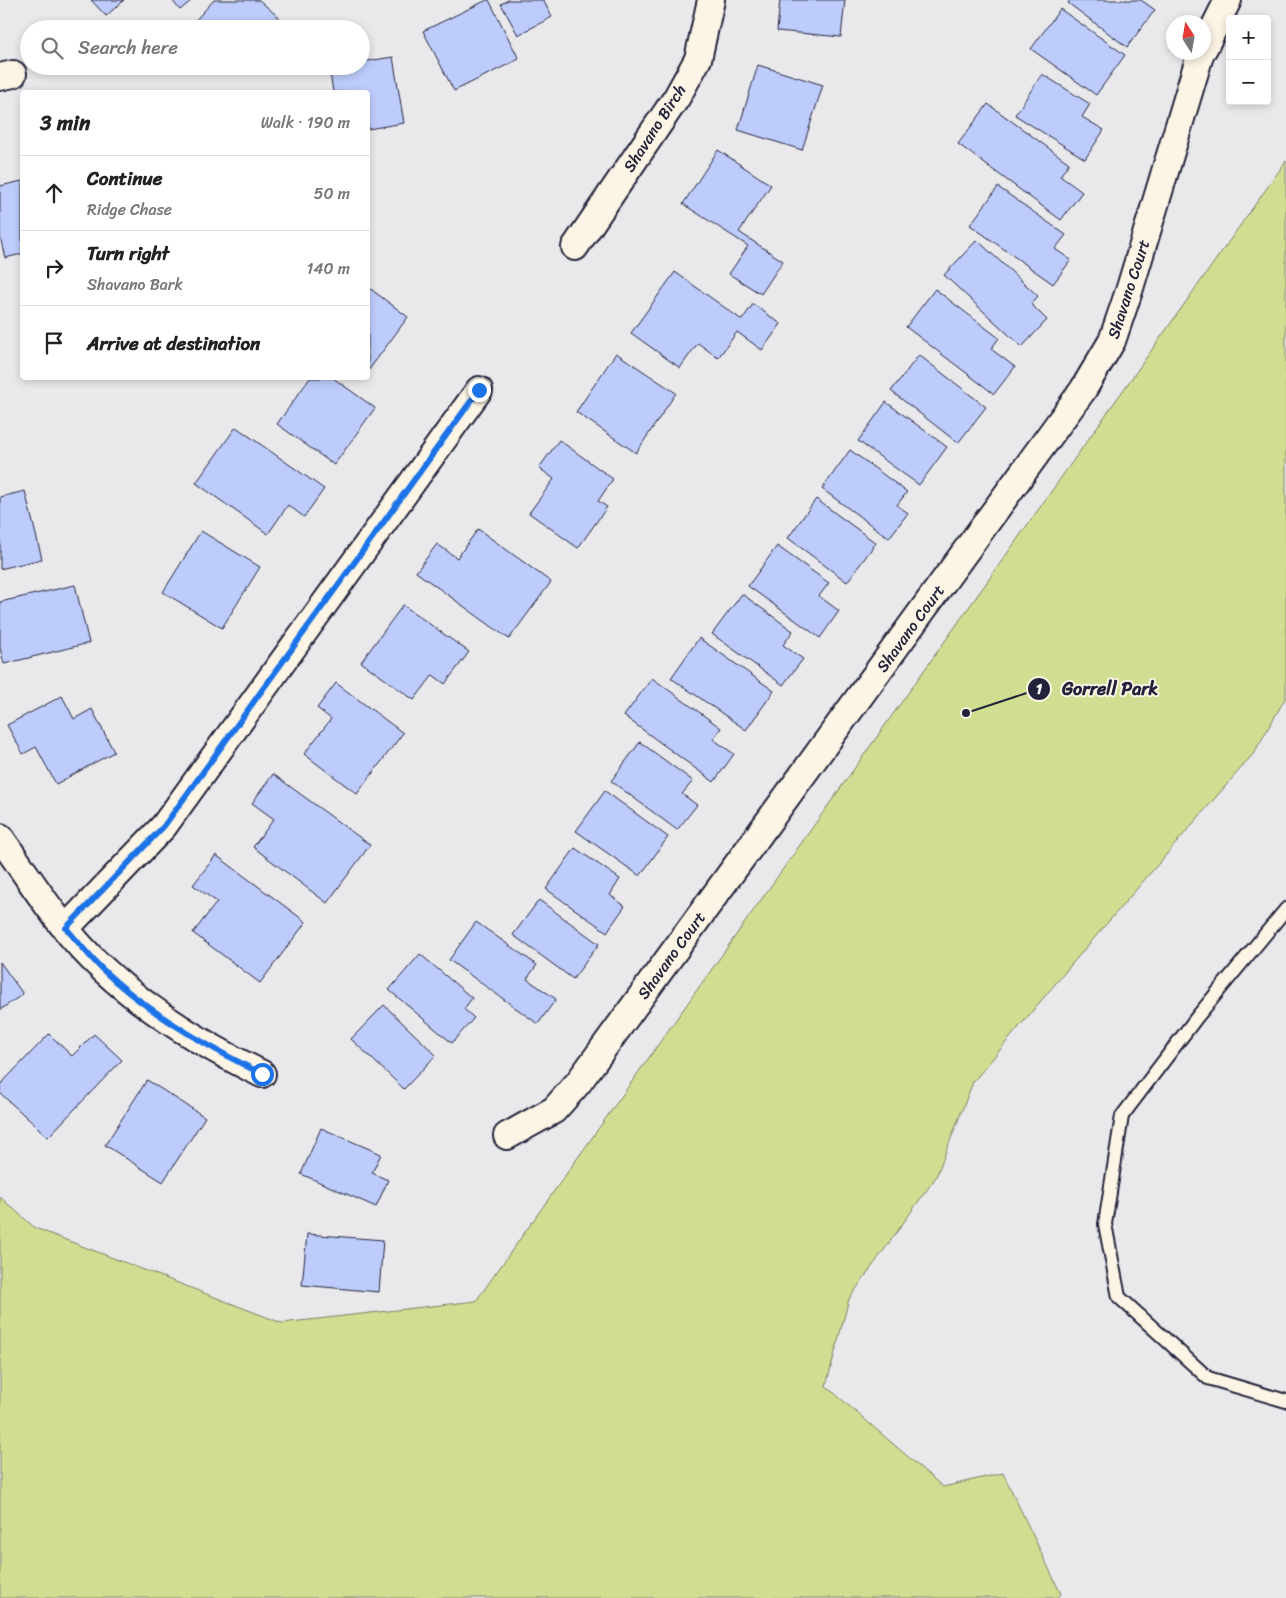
<!DOCTYPE html>
<meta charset="utf-8">
<style>
body{margin:0;font-family:Sriracha,sans-serif;background:#f2f2f2;color:#222}
.controls{position:absolute;right:15px;top:15px;display:grid;overflow:hidden;border-radius:5px;box-shadow:0 2px 8px #0003}
.controls button{width:45px;height:45px;display:grid;place-items:center;padding:0;border:0;border-bottom:1px solid #e0e0e0;background:#fff;color:#222;font:25px sans-serif}
.compass{position:absolute;left:1166px;top:15px;width:45px;height:45px;border-radius:50%;background:#fff;box-shadow:0 2px 8px #0003;rotate:349deg}
.stop{position:absolute;width:15px;height:15px;margin:-11px;border:4px solid #1a73e8;border-radius:50%;background:#fff}
.stop.end{background:#1a73e8;border-color:#fff;box-shadow:0 1px 5px #0008}
.list{margin:0;padding:0;list-style:none}
h2{display:flex;justify-content:space-between;align-items:center;height:65px;margin:0;padding:0 20px;font-size:21px}
h2 small{font-size:16px;font-weight:400;color:#767676}
.list li{display:grid;grid-template-columns:32px 1fr auto;gap:15px;align-items:center;box-sizing:border-box;height:75px;padding:0 20px;border-top:1px solid #e0e0e0}
.list b{display:block;font-size:19px;white-space:nowrap}
.list p{margin:0;font-size:16px;white-space:nowrap;color:#767676}
.list em{font-size:16px;font-style:normal;color:#767676}
.icon{flex:none;width:28px;height:28px;fill:none;stroke:currentColor;stroke-width:2;stroke-linecap:round;stroke-linejoin:round}
.map{position:relative;flex:none;width:1286px;height:1598px;overflow:hidden}
.search{position:absolute;background:#fff;box-shadow:0 2px 8px #0003;left:20px;top:20px;width:350px;height:55px;display:flex;align-items:center;gap:12px;box-sizing:border-box;padding:0 18px;border-radius:28px;color:#767676;font-size:19px}
.panel{position:absolute;background:#fff;box-shadow:0 2px 8px #0003;left:20px;top:90px;width:350px;height:290px;border-radius:5px}
.map>svg:first-child{display:block}
</style>
<div class="map">
<svg width="1286" height="1598" viewBox="0 0 1286 1598">
<rect width="100%" height="100%" fill="#e9e9ec"/>
<filter id="ink" filterUnits="userSpaceOnUse"><feTurbulence type="fractalNoise" baseFrequency=".02" numOctaves="2"/><feDisplacementMap in="SourceGraphic" scale="10" xChannelSelector="R" yChannelSelector="G"/><feConvolveMatrix kernelMatrix="1 2 1 2 8 2 1 2 1" color-interpolation-filters="sRGB"/></filter>
<g filter="url(#ink)">
<!-- green -->
<path fill="#d0de91" stroke="#798066" d="M1286 161V697L1254 753 1071 965 973 1082 936 1177 849 1299 826 1386 943 1487 1003 1473 1061 1594 1057 1598H0V1197L35 1228 282 1323 476 1301Z"/>
<!-- building -->
<path fill="#bdccfc" stroke="#22223b" d="M91 0H124L106 16Z
M172 0H192L180 10Z
M214 0H259L290 27 289 29H199L193 23Z
M487 0H489L519 59 454 91 423 31Z
M508 0H543L552 17 518 35 501 4Z
M780 0H845L841 37 777 31Z
M1070 0H1141L1155 10 1127 47 1068 3Z
M1060 9 1125 55 1096 95 1031 49Z
M393 57 404 123 368 129V92H333L329 66H361V62Z
M758 65 823 85 802 150 738 130Z
M241 66H256L249 74Z
M1042 74 1090 104 1082 117 1104 130 1085 159 1015 115Z
M988 104 1069 163 1060 176 1082 192 1061 220 958 144Z
M718 150 771 185 739 232 783 261 761 294 729 274 748 246 683 204Z
M22 181V254L5 258 0 236V186Z
M998 187 1066 235 1055 249 1071 260 1053 284 970 225Z
M977 240 1038 296 1031 304 1047 320 1022 347 944 275Z
M675 272 742 320 753 304 781 324 762 350 737 332 718 358 698 343 680 368 631 333Z
M368 287 408 317 368 371Z
M935 289 999 338 991 349 1015 367 994 394 906 327Z
M616 353 676 393 636 453 576 412Z
M919 355 986 407 958 443 891 391Z
M310 378H333L375 408 334 465 277 424Z
M886 402 947 447 919 485 858 441Z
M236 427 324 489 304 517 288 505 268 534 196 483Z
M559 440 613 479 598 501 607 507 578 548 529 513 554 479 539 468Z
M850 450 907 492 897 505 908 513 889 538 822 489Z
M25 491 42 559 0 569V497Z
M816 499 876 543 847 582 788 538Z
M478 529 551 582 509 639 416 572 437 544 457 558Z
M201 531 260 567 222 628 163 592Z
M777 546 829 583 819 596 839 611 820 638 748 586Z
M75 585 89 643 4 664 0 648V602Z
M742 594 793 631 783 645 803 659 783 685 712 634Z
M403 605 469 652 445 684 433 675 414 700 361 662Z
M699 638 774 691 746 730 671 678Z
M652 678 721 728 713 739 734 754 714 782 624 716Z
M336 683 403 733 357 794 304 754 331 719 317 708Z
M62 696 74 719 92 709 114 752 56 784 36 747 23 754 7 725Z
M640 742 693 781 682 794 697 805 677 830 611 781Z
M273 774 370 845 327 903 253 847 274 819 252 803Z
M605 791 668 837 640 876 576 831Z
M575 848 620 879 610 895 625 906 607 932 546 889Z
M216 855 306 922 260 983 193 933 217 902 193 885Z
M539 900 599 944 573 979 513 935Z
M476 922 537 965 527 979 556 999 538 1024 449 960Z
M420 954 472 998 464 1009 474 1018 452 1043 389 990Z
M0 962 23 994 0 1010Z
M384 1005 436 1055 404 1089 351 1039Z
M49 1034 72 1056 94 1034 122 1060 48 1137 0 1093V1085Z
M147 1080 205 1117 163 1182 105 1145Z
M321 1128 381 1154 372 1173 388 1180 376 1207 301 1174Z
M307 1234 383 1240 379 1292 302 1285Z"/>
<g fill="none" stroke-linecap="round" stroke-linejoin="round">
<defs>
<path id="lane" d="M1286 909 1197 1017 1122 1116 1105 1224 1119 1297 1208 1378 1286 1401"/>
<path id="street" d="M1204 48 1228 0
M0 77 13 74
M575 247 677 97 698 59 711 0
M0 837C32 882 62 932 103 969 149 1012 205 1046 262 1074
M66 928 164 826 479 390
M507 1136 554 1110 578 1083 1083 390 1112 341 1130 288 1201 52"/>
</defs>
<!-- lane casing -->
<use href="#lane" stroke="#22223b" stroke-width="16"/>
<!-- street casing -->
<use href="#street" stroke="#22223b" stroke-width="30"/>
<!-- lane -->
<use href="#lane" stroke="#fcf5e5" stroke-width="12"/>
<!-- street -->
<use href="#street" stroke="#fcf5e5" stroke-width="26"/>
</g>
</g>
<g fill="none" stroke-linecap="round" stroke-linejoin="round" filter="url(#ink)">
<!-- route -->
<path stroke="#1a73e8" stroke-width="6" d="M262 1074C208 1047 144 1010 101 968 89 956 78 942 66 928L164 826 479 390"/>
</g>
<g text-anchor="middle" stroke-width="4" stroke-linejoin="round" paint-order="stroke">
<!-- street labels -->
<g font-size="16" fill="#22223b" stroke="#fcf5e5">
<text transform="translate(654 128) rotate(-57)" y="6">Shavano Birch</text>
<text transform="translate(1128 289) rotate(-72)" y="6">Shavano Court</text>
<text transform="translate(910 628) rotate(-54)" y="6">Shavano Court</text>
<text transform="translate(671 955) rotate(-54)" y="6">Shavano Court</text>
</g>
</g>
<!-- callouts -->
<path fill="none" stroke="#22223b" stroke-width="2" d="M966 713L1039 689"/>
<g fill="#22223b" stroke="#fcf5e5" stroke-width="2">
<circle cx="966" cy="713" r="5"/>
<circle cx="1039" cy="689" r="12"/>
</g>
<g font-size="15" text-anchor="middle" font-weight="bold" fill="#fff">
<text x="1039" y="694">1</text>
</g>
<g font-size="18" text-anchor="middle" font-weight="bold" fill="#22223b" stroke="#fcf5e5" stroke-width="4" stroke-linejoin="round" paint-order="stroke">
<text x="1110" y="695">Gorrell Park</text>
</g>
</svg>
<div class="controls">
<button>+</button>
<button>−</button>
</div>
<svg class="compass" viewBox="-18 -18 36 36"><path d="M0-13l5 13h-10z" fill="#e53935"/><path d="M0 13l5-13h-10z" fill="#767676"/></svg>
<div class="stop" style="left:262px;top:1074px"></div>
<div class="stop end" style="left:479px;top:390px"></div>
<div class="search"><svg class="icon" aria-label="search" viewBox="0 0 24 24"><circle cx="10" cy="10" r="6"/><path d="M15 15l6 6"/></svg>Search here</div>
<section class="panel">
<h2>3 min<small>Walk · 190 m</small></h2>
<ul class="list">
<li><svg class="icon" aria-label="ahead" viewBox="0 0 24 24"><path d="M12 20V5M6 11l6-6 6 6"/></svg><div><b>Continue</b><p>Ridge Chase</p></div><em>50 m</em></li>
<li><svg class="icon" aria-label="right" viewBox="0 0 24 24"><path d="M7 20v-9h11M14 6l5 5-5 5"/></svg><div><b>Turn right</b><p>Shavano Bark</p></div><em>140 m</em></li>
<li><svg class="icon" aria-label="arrive" viewBox="0 0 24 24"><path d="M6 21V4h12l-3 4 3 4H6"/></svg><div><b>Arrive at destination</b></div></li>
</ul>
</section>
</div>
